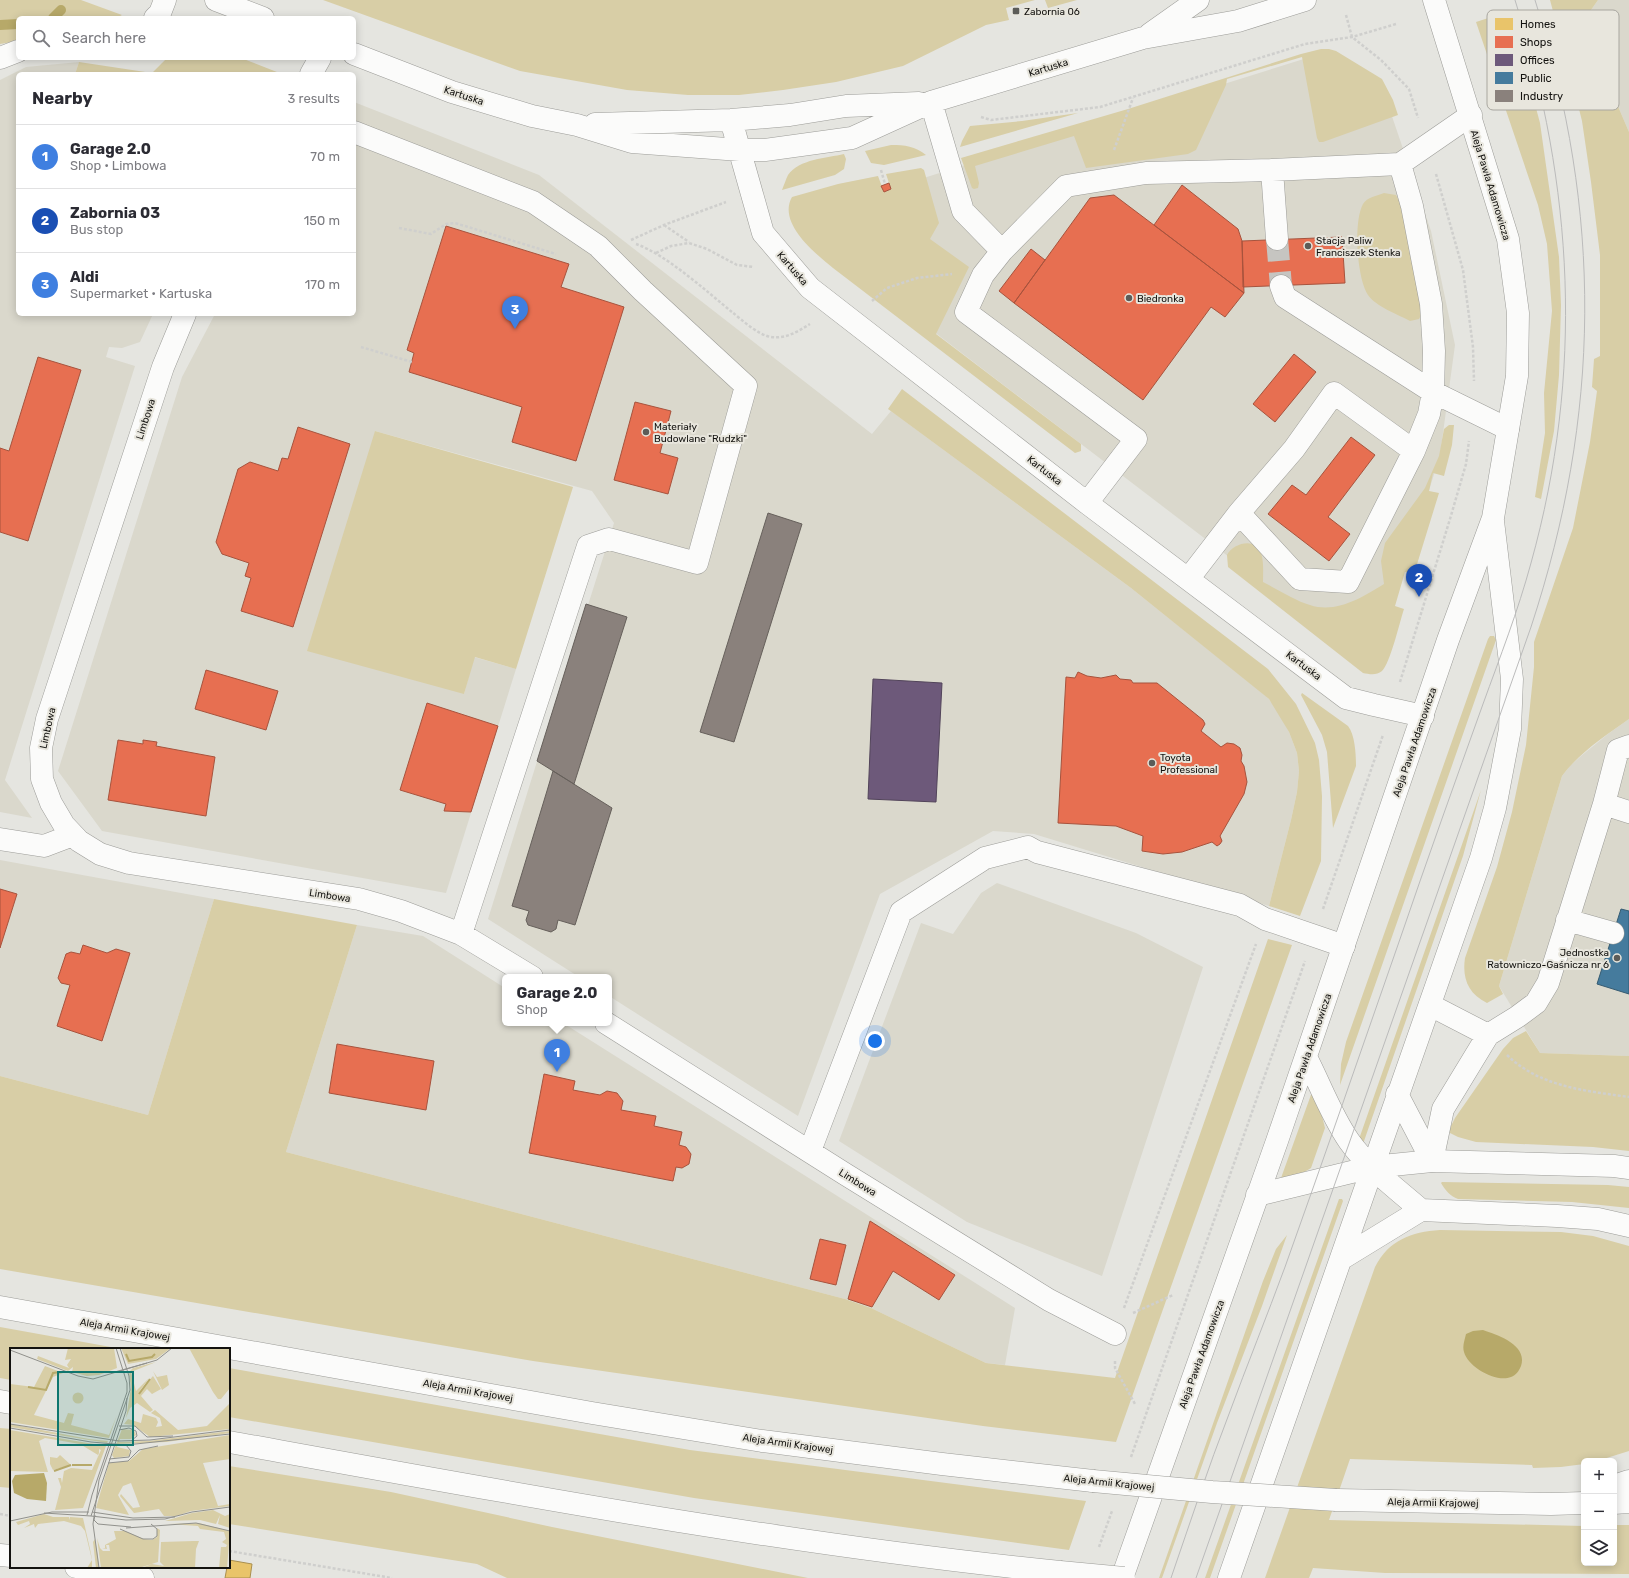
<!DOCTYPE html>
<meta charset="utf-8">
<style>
body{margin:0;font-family:Rubik,sans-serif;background:#f7f7f7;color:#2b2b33}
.controls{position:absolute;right:12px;bottom:12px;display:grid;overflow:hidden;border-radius:6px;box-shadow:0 2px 10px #0003}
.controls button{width:36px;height:36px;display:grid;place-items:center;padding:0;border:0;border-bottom:1px solid #e1e1e2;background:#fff;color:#2b2b33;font:20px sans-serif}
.you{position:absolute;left:875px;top:1041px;width:14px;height:14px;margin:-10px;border:3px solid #fff;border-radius:50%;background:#1a73e8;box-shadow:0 0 0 6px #1a73e833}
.badge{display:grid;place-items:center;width:26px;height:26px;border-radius:50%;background:#111827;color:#fff;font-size:13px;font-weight:700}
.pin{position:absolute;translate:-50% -33px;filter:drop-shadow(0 1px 2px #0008)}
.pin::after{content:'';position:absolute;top:21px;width:14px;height:12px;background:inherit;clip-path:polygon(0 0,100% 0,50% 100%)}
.popup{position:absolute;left:502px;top:974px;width:110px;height:52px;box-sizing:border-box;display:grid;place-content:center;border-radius:6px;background:#fff;filter:drop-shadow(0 1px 3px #0005);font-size:13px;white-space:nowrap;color:#7c7c81}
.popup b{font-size:15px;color:#2b2b33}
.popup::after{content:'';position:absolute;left:50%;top:100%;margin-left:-8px;border:8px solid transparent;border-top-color:#fff}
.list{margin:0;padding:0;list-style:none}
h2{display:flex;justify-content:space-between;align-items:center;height:52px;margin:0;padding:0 16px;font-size:17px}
h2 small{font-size:13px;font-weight:400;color:#7c7c81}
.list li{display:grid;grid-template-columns:26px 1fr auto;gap:12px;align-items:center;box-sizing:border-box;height:64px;padding:0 16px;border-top:1px solid #e1e1e2}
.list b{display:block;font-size:15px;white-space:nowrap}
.list p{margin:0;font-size:13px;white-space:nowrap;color:#7c7c81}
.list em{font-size:13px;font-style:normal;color:#7c7c81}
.icon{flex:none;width:22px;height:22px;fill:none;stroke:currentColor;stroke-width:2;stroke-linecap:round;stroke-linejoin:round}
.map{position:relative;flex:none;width:1629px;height:1578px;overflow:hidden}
.search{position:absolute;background:#fff;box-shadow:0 2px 10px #0003;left:16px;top:16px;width:340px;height:44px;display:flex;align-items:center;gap:10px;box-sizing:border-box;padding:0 14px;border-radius:6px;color:#7c7c81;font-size:15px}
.panel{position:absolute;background:#fff;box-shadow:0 2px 10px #0003;left:16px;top:72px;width:340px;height:244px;border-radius:6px}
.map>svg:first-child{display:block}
</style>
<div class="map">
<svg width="1629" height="1578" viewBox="0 0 1629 1578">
<rect width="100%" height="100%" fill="#e5e5e0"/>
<!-- built -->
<path fill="#dad8cc" d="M1598 0H1629V132L1614 97 1591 10Z
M1323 53 1381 84 1431 231 1455 345 1440 455 1422 513 1385 585 1343 613 1288 602 878 289 884 192 914 181Z
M79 62 75 74H18V314H153L140 342 122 348 109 347 106 357 135 366 5 780 32 818 0 812V80L26 67Z
M354 102 539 175 872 434 891 411 1131 588 1261 692 1269 699 1279 713 1289 732 1297 753 1299 771 1297 792 1291 820 1269 906 1034 834 993 831 880 894 798 1116 609 996V977H579L488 919 586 604 588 605 614 523 592 491 375 431 464 694 474 657 516 669 446 893 102 831 58 771 182 377 215 314H354Z
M1629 719V1056L1540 1053 1499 986 1562 776 1570 766 1581 756 1608 734Z
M0 860 214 899 148 1115 0 1076Z
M997 883 1136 933 1203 967 1102 1276 967 1222 839 1141 921 923 953 934 981 893Z
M357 925 423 936 505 988V1023H563L1015 1308 1005 1365 986 1363 871 1308 845 1299 286 1152Z"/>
<!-- green -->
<path fill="#d8cea6" d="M0 0H81L122 15 116 18H18V41L0 44Z
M323 0H1035L1006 8 1009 20 986 25 903 66 836 82 783 90 739 95H688L627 90 520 71Z
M1045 0H1077L1048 8Z
M1550 0H1598L1591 10 1614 97 1629 132V719C1605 736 1579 753 1562 776L1499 986 1503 994 1487 1003C1468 994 1462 978 1465 958L1497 867 1512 812 1526 745 1534 667V642L1573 528 1590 442 1597 391 1592 387 1594 359 1600 356V255L1591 182 1582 121 1576 97H1572L1567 70 1554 29 1557 26Z
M1510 11 1540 123 1559 257 1561 305 1559 375 1554 431 1541 499 1535 497 1545 433 1544 393 1552 311 1547 244 1538 205 1476 22Z
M1321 49H1329L1336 51 1382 79 1393 100 1398 115 1323 142H1319L1317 138 1302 57 1227 79 1226 85 1196 150 1188 154 1086 168 1074 136 975 166 979 183 978 188 974 189 972 188 961 158 1128 109 1301 54Z
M167 58H241L282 74H75L79 62 152 73Z
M1078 113 960 147 962 141 970 126 1022 121Z
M891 145C905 145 915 146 926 155L884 165 871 163 865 151Z
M844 154 846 159 844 169 835 175 782 190C784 185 786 179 788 175 799 159 827 158 844 154Z
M921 168 924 170 939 223 930 239 969 267 936 334 1081 444V451L1075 453 833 268C816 254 777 223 792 197L838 184 878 176 884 192 891 189 886 174Z
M1384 193 1396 195 1401 205 1424 310 1419 319 1410 321C1399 315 1375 306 1368 295 1357 279 1353 222 1363 204 1367 197 1377 196 1384 193Z
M902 389 1268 669 1296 704 1315 743 1319 760 1322 796 1321 861 1300 916 1269 906 1291 820 1297 792 1299 771 1297 753 1289 732 1269 699 1131 588 888 409Z
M1449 425H1454L1452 445 1444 476 1433 473 1429 491 1439 493 1414 574 1405 572 1395 606 1404 609C1400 621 1390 664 1382 671 1376 676 1369 674 1363 673L1228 567 1227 555C1233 543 1256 537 1261 553 1264 562 1263 573 1263 582 1277 589 1296 601 1310 605 1336 614 1363 597 1384 584L1381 561 1385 543 1425 488 1439 456 1444 429Z
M375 431 573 487 516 669 475 657 464 694 307 651Z
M1490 636H1494L1496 640 1340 1085 1341 1064 1346 1042 1488 639Z
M1302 693 1348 726C1355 735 1356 754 1356 766L1333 828 1327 752 1322 735 1301 695Z
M1481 790 1463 856 1363 1144 1358 1142Z
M214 899 357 925 286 1152 845 1299 871 1308 986 1363 1115 1378 1268 939 1292 945 1116 1442 983 1426 533 1361 0 1269V1076L148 1115Z
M1526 1031 1540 1053 1629 1056V1151L1593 1147 1476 1142 1458 1137 1448 1132 1455 1118 1503 1049 1513 1038Z
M1312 1092 1321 1112 1325 1128 1311 1168 1293 1179 1281 1178Z
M1442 1182 1608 1185 1629 1187V1208L1572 1202 1458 1199C1450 1196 1445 1190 1441 1183Z
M1339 1199H1342L1343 1201 1210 1578H1205Z
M1440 1230 1561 1232 1593 1236 1629 1246V1451L1597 1461H1584V1464L1561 1467 1533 1468 1532 1465 1350 1459 1329 1520 1584 1526V1563H1614V1525H1629V1574L1385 1573 1313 1568 1309 1578H1265L1375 1267C1389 1240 1411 1232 1440 1230Z
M1287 1235 1262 1306 1217 1423 1162 1578H1159L1263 1281 1276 1249Z
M0 1327 122 1349H11V1380L0 1378Z
M229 1368 690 1450 1086 1501 1069 1550 694 1498 229 1417Z
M0 1428 11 1429V1488L0 1487Z
M229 1466 391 1492 552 1527 808 1578H507L477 1564 229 1524Z"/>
<!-- water -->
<path fill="#b7a969" d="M1483 1330C1498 1335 1528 1345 1521 1366 1519 1371 1516 1375 1511 1377 1496 1383 1468 1367 1464 1352 1462 1346 1465 1339 1466 1334L1473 1331Z"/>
<!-- homes -->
<path fill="#e9c46a" stroke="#a98f4f" d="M229 1560 252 1564 250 1578H225L227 1567H229Z"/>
<!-- shops -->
<path fill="#e76f51" stroke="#a7533d" d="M889 183 891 189 884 192 881 186Z
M1182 185 1238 229 1242 241 1244 293 1154 225Z
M1114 195 1244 293 1225 317 1211 307 1143 400 1014 303 1090 198Z
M446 226 569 264 561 287 624 307 576 461 512 442 522 407 409 372 414 353 407 350Z
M1342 237 1345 283 1243 287 1242 241Z
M1031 249 1045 260 1014 303 999 291Z
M1294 354 1316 372 1275 422 1253 404Z
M38 357 81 370 28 541 0 532V448L9 451Z
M635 402 671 411 660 453 678 458 668 494 614 480Z
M298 427 350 444 293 627 241 611 251 578 245 576 249 563 222 554 216 542 238 469 250 462 278 471 282 458 288 459Z
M1351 437 1375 455 1328 517 1350 534 1329 561 1268 514 1292 485 1306 495Z
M206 670 278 691 266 730 195 709Z
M1078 672 1087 676 1101 678 1116 675 1120 679 1131 680 1133 683H1157L1203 720 1205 724 1201 731 1221 747 1227 743 1234 744 1240 748 1242 755 1241 761 1244 766 1247 782 1244 794 1220 836 1222 841 1220 844 1217 846 1212 842 1182 852 1163 854 1142 851 1143 836 1116 826 1058 823 1066 677 1075 678Z
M427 703 498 726 471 812 444 811 446 804 400 790Z
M118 740 143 744V740L157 742 156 746 215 757 206 816 108 800Z
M0 889 17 894 0 948Z
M83 945 107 953 116 949 130 953 102 1041 57 1026 70 985 61 983 58 978 66 954 71 952 80 954Z
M337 1044 434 1061 426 1110 329 1093Z
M544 1074 575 1081 573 1090 600 1095 607 1091 617 1093 623 1101 621 1110 656 1116 654 1126 682 1132 679 1145 686 1147 691 1154 689 1164 682 1168 676 1167 673 1181 529 1153Z
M870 1221 955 1275 939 1300 893 1271 872 1307 848 1299Z
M820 1239 846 1245 836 1285 810 1279Z"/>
<!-- offices -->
<path fill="#6d597a" stroke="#52445a" d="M873 679 942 683 936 802 868 799Z"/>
<!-- public -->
<path fill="#457b9d" stroke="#365c72" d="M1621 909 1629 911V994L1597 984Z"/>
<!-- industry -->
<path fill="#8a817c" stroke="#66605b" d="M768 513 802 524 734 742 700 732Z
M586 604 627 617 574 784 537 761Z
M553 771 612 808 575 925 558 920 556 929 551 932 528 925 526 920 529 911 512 906Z"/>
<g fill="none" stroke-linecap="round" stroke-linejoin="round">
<!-- stream -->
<path stroke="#b7a969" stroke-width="10" d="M53 18 61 10
M0 25 18 24"/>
<!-- minor-tunnel -->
<path stroke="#c6c5c1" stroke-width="22" stroke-dasharray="22 11" stroke-linecap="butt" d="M1277 239 1281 286"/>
<defs>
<path id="minor" d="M216 0 263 18
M155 18 160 13 165 0
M1150 34 1198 0
M354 54 452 92 532 116 577 125 632 142 740 150H765L852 138 931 102 1143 38 1238 21 1305 0
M0 58 18 51
M311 74 320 58
M931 102 963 211 1002 251
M731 120 763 233 810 288 1087 503 1346 698 1374 705 1423 716
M595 124 731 120 790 115 846 106 919 103
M354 132 533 202 598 246 643 291 746 386 697 563 609 539 588 546 461 934
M1272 170 1277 239
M1281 286 1285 297 1433 392 1508 429
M185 314 163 367 47 719 41 748 42 779 51 803 64 825 79 841 100 854 129 863 359 899 401 911 461 934 532 977
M1087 503 1136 439 966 312 983 275 1002 251 1066 186 1146 173 1272 170 1400 164 1471 115
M1239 513 1300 579 1348 582 1414 451 1429 414 1433 392 1434 351 1431 304 1412 206 1400 164
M1189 578 1239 513 1294 449 1334 393 1414 451
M1604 804 1629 812
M0 839 44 846 73 835
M1567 920 1613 933
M1430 1005 1488 1035
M606 1023 845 1174 1049 1300 1115 1334
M810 1151 901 912 985 858 1028 847 1037 852 1240 905 1265 919 1344 946
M1432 1161 1443 1109 1488 1035 1517 1017 1536 1003 1548 983 1604 804 1618 750 1629 746
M0 1555 11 1556
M76 1567 143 1578"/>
<path id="major" d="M1306 1057C1320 1084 1331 1115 1349 1141 1368 1168 1397 1189 1421 1210
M1397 1094 1432 1161
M1257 1195 1372 1167 1432 1161 1614 1166 1629 1168
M1341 1259 1421 1210 1557 1216 1598 1219 1629 1226
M0 1307 592 1413 762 1441 942 1464 1093 1481
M0 1401 11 1403
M229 1442C505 1492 781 1544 1060 1572
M1614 1486 1629 1481
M1336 1500 1551 1504 1584 1503
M1614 1503 1629 1502
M1122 1578 1277 1141 1448 640 1493 518 1517 376 1518 313 1508 239 1434 0
M1229 1578 1481 858 1495 808 1510 729 1512 679 1493 521"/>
</defs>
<!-- minor casing -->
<use href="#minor" stroke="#9c9c98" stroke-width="23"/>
<!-- major casing -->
<use href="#major" stroke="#9c9c98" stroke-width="23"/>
<!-- path -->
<path stroke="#cfcfcd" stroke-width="2.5" stroke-dasharray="3 2" stroke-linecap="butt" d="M1346 15 1352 37 1381 60 1409 89 1418 118
M981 117 991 120 1100 107 1305 44 1352 37 1396 24
M1114 150 1133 98
M881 170 885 184
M1436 174 1463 270 1473 347 1474 381
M664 225 689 242
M399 228 431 234 446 224 455 223 556 254
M631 240 664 225 726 202
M636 244C667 255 706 291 732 312 742 320 758 335 771 337 786 339 797 332 810 324
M656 253 671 246 689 243 707 249 737 265 754 267
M872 301 887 288 917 278 952 274
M361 347 412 362
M1400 682 1450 519 1466 464 1469 441
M1323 909 1383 735
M1507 1055C1540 1087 1586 1091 1629 1097
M1124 1308 1256 944
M1133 1313 1173 1295
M1115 1361V1368L1135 1404
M1131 1457 1305 961
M0 1514 11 1516
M1099 1547 1112 1511
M229 1551 392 1578"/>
<!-- minor -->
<use href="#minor" stroke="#fbfbfa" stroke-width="22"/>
<!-- major -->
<use href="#major" stroke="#fbfbfa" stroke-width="22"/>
<!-- tram -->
<path stroke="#bbb" stroke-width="1" d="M1171 1578C1190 1523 1208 1468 1229 1414 1247 1365 1267 1316 1285 1267 1324 1158 1362 1048 1400 939 1427 860 1455 782 1483 704 1500 657 1518 611 1531 563 1584 373 1574 187 1515 0
M1196 1578 1531 627C1601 414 1603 214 1535 0"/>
<defs>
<path id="major-bridge" d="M1093 1481 1212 1492 1336 1500
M1060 1572 1124 1578"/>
</defs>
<!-- major-bridge casing -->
<use href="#major-bridge" stroke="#9c9c98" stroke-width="23" stroke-linecap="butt"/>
<!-- major-bridge -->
<use href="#major-bridge" stroke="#fbfbfa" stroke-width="22"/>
</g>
<!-- markers -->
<g fill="#5c5c58" stroke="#e8e6dd" stroke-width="1.5">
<rect x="1012" y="7" width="8" height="8" rx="2"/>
<circle cx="1308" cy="246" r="4"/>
<circle cx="1129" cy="298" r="4"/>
<circle cx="646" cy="432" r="4"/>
<circle cx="1152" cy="763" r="4"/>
<circle cx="1617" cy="958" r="4"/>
</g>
<g text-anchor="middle" stroke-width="4" stroke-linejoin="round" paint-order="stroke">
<!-- poi labels -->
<g font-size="10" fill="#13120f" stroke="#e8e6dd" text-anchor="start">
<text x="1024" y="15">Zabornia 06</text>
<text x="1316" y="244">Stacja Paliw<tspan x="1316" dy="12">Franciszek Stenka</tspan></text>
<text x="1137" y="302">Biedronka</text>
<text x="654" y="430">Materiały<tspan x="654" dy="12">Budowlane "Rudzki"</tspan></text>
<text x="1160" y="761">Toyota<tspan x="1160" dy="12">Professional</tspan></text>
<text x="1609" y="956" text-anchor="end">Jednostka<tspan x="1609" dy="12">Ratowniczo-Gaśnicza nr 6</tspan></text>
</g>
<!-- street labels -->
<g font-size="10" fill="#13120f" stroke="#e8e6dd">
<text transform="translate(1048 67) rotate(-17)" y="4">Kartuska</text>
<text transform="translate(464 95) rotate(18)" y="4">Kartuska</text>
<text transform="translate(1491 185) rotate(73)" y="4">Aleja Pawła Adamowicza</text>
<text transform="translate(793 268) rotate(49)" y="4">Kartuska</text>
<text transform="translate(145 419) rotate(-72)" y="4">Limbowa</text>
<text transform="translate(1045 470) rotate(38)" y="4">Kartuska</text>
<text transform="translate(1304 665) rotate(37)" y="4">Kartuska</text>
<text transform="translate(47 728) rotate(-77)" y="4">Limbowa</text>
<text transform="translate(1414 742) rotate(-71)" y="4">Aleja Pawła Adamowicza</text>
<text transform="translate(330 895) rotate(9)" y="4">Limbowa</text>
<text transform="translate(1309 1048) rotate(-71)" y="4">Aleja Pawła Adamowicza</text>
<text transform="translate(858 1182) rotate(32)" y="4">Limbowa</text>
<text transform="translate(125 1329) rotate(10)" y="4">Aleja Armii Krajowej</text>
<text transform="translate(1201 1354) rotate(-70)" y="4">Aleja Pawła Adamowicza</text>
<text transform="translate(468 1390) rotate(10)" y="4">Aleja Armii Krajowej</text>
<text transform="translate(788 1443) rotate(8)" y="4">Aleja Armii Krajowej</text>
<text transform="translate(1109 1482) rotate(6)" y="4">Aleja Armii Krajowej</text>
<text transform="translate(1433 1502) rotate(1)" y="4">Aleja Armii Krajowej</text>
</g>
</g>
<!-- overview -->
<g transform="translate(10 1348)">
<rect width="220" height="220" fill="#e5e5e0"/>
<path d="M58 0H104L107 20 89 27 77 28 62 24 63 19 58 23 27 11 28 8 59 20 57 17 61 11 55 12ZM111 0H161L146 11 118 16ZM179 0H220V40L211 51H208L203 44ZM146 14 121 24 126 43 139 30 129 44 143 28 151 41 142 46 137 41 131 48 143 62 140 64 127 55 120 60 116 70 121 40 119 24 123 20ZM35 18 53 25 43 29 24 67 54 75 58 65 64 66 61 77 99 87 107 67 99 90 0 74V36L24 39ZM143 23 147 29 157 27 159 37 152 42ZM62.5 50a5.5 5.5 0 1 1 11 0a5.5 5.5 0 1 1-11 0ZM220 55V81L140 89 123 77 114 76 118 71 131 75 133 66 146 70 148 74 146 79 152 78 150 70 141 65 145 62 168 82 197 78ZM0 76 79 91 98 93 97 95 0 79ZM112 81 124 82 126 87 121 91H110L109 94 138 93 220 83V85L156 94 108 96 107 99 120 102 119 108 104 110 102 107ZM0 82 96 98 73 160 45 162 51 139 48 130H51L52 135 54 123 61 120 82 122 91 102 89 101V105L86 112 88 107 70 96 35 90 29 93 38 124 0 123ZM220 87V111L193 115 208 158 220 156V158L181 163 166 168H154L149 161 124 165 110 148 111 146 123 160 130 159 121 135 113 138 108 147 119 167 86 160 99 115 119 113 133 101ZM50 107 61 117 43 122 40 116V109L47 110ZM203 162 215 168 220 166V180L208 176 210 167 206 176 190 172 155 173 182 165ZM34 166 43 169H59V172L60 169 73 170 80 201 82 211V220H77L82 212 75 183 71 178 54 173 28 176 25 180 24 176 14 180 20 176 19 173 8 177 6 174ZM189 175 220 183 217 220H209L211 199H216L217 197 212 194 216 191 214 184 190 181 188 178 158 176ZM147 180 150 182 148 214 129 220H91L87 190 90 200 93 203H100L99 197H96L97 201 92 200H95V197L106 191 104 183H115L134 191 142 192 147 189ZM85 191 88 209 89 220H86L83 194ZM184 193H189L186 201 185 220H131L142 216 154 218 150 214 151 194Z" fill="#d8cea6"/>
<path d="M34 125 37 135 36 153 17 151 4 145 2 133 5 127Z" fill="#b7a969"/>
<path fill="none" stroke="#b7a969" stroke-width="2" d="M116 6 119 13 142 9 145 6M18 39 36 42 43 25 50 24M129 46 140 31M62 117H82M44 123 61 117"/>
<path fill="none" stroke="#91918c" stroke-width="1" d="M0 2 68 28 83 31 147 12 162 0M101 25 137 15M0 76 109 93 140 92 220 82M109 78H125L137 89 163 88M0 80 81 94 116 97 220 86M109 82 119 80 126 83 127 88 121 93M99 111 119 109 121 103 116 97M98 115 118 113 129 102 148 98M82 164 123 170 165 169M34 165 81 168 116 63 117 50M77 167 82 147 117 44V35L106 0M85 167 84 172 88 176 121 179M81 168 116 172 155 171 182 164 220 159M0 173 42 164H79M116 180 186 175 220 183M110 181 133 191H143L147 188V181L141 176M89 220 83 176 89 132 120 42 119 28 110 0"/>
<path fill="#0f766e" fill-opacity="0.15" stroke="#0f766e" stroke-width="2" d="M48 24H123V97H48Z"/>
<rect width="220" height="220" fill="none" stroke="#13120f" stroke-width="2"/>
</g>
<!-- legend -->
<rect x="1487" y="10" width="132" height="100" rx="6" fill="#e8e6dd" stroke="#a8a69f" stroke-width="1"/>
<rect x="1495" y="18" width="18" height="12" fill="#e9c46a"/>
<rect x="1495" y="36" width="18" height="12" fill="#e76f51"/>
<rect x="1495" y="54" width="18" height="12" fill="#6d597a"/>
<rect x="1495" y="72" width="18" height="12" fill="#457b9d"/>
<rect x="1495" y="90" width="18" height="12" fill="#8a817c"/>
<g font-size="11" fill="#13120f">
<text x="1520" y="28">Homes</text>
<text x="1520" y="46">Shops</text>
<text x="1520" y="64">Offices</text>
<text x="1520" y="82">Public</text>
<text x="1520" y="100">Industry</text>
</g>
</svg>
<div class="controls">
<button>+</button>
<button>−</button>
<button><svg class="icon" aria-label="layers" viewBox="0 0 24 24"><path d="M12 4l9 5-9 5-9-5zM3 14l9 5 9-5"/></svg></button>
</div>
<div class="you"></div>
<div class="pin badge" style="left:557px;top:1072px;background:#3f7fe0">1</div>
<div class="popup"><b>Garage 2.0</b>Shop</div>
<div class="pin badge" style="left:1419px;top:597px;background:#1a4fb4">2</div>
<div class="pin badge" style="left:515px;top:329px;background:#3f7fe0">3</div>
<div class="search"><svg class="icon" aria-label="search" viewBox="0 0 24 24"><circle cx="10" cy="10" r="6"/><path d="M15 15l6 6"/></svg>Search here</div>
<section class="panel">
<h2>Nearby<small>3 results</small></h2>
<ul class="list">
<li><span class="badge" style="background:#3f7fe0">1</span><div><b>Garage 2.0</b><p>Shop · Limbowa</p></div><em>70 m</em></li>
<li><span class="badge" style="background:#1a4fb4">2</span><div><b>Zabornia 03</b><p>Bus stop</p></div><em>150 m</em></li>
<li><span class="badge" style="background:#3f7fe0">3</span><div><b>Aldi</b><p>Supermarket · Kartuska</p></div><em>170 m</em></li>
</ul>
</section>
</div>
